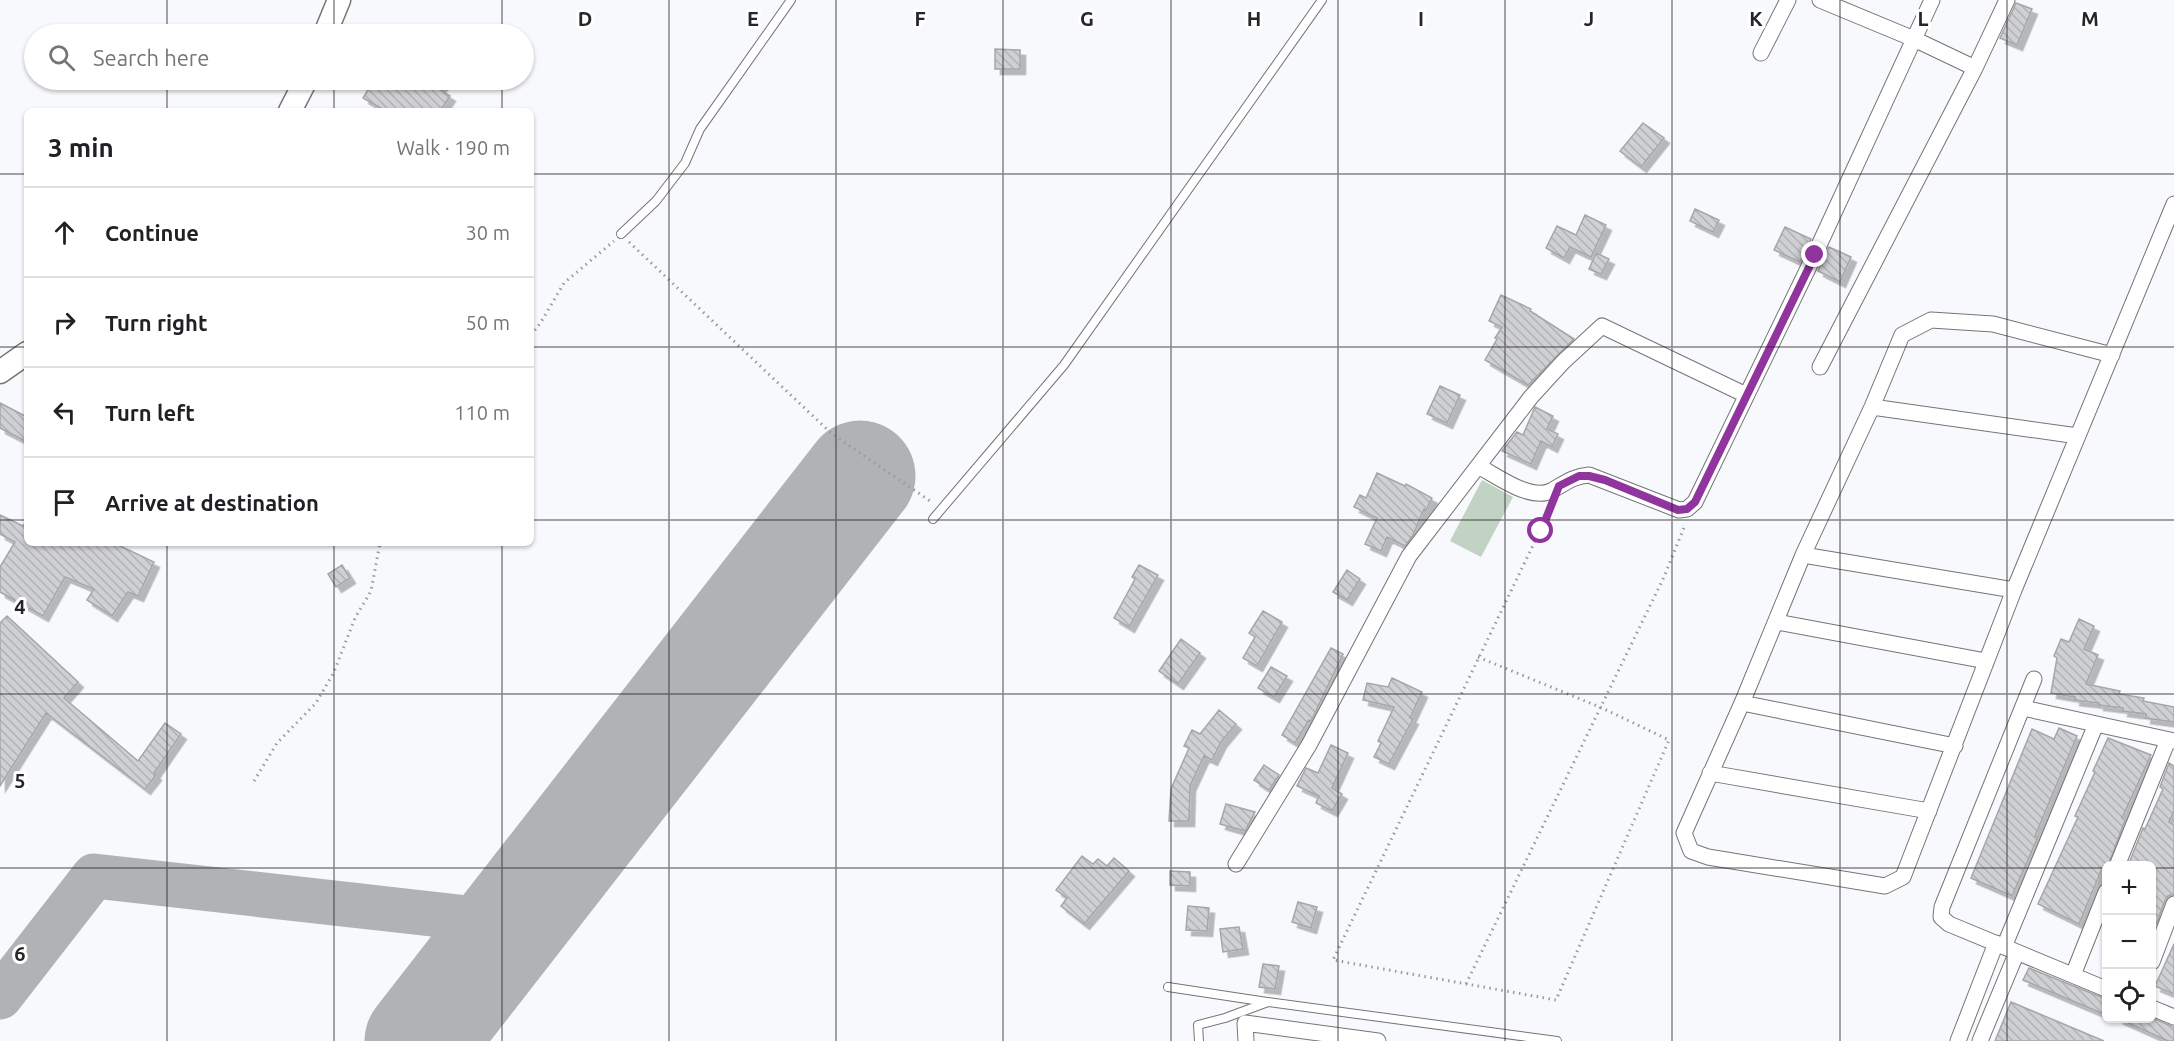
<!DOCTYPE html>
<meta charset="utf-8">
<style>
body{margin:0;font-family:Ubuntu,sans-serif;background:#f2f2f2;color:#202124}
.controls{position:absolute;right:18px;bottom:18px;display:grid;overflow:hidden;border-radius:9px;box-shadow:0 2px 4px #0004}
.controls button{width:54px;height:54px;display:grid;place-items:center;padding:0;border:0;border-bottom:2px solid #e0e0e0;background:#fff;color:#202124;font:30px sans-serif}
.stop{position:absolute;width:18px;height:18px;margin:-14px;border:4px solid #90349e;border-radius:50%;background:#fff}
.stop.end{background:#90349e;border-color:#fff;box-shadow:0 2px 6px #0008}
.list{margin:0;padding:0;list-style:none}
h2{display:flex;justify-content:space-between;align-items:center;height:78px;margin:0;padding:0 24px;font-size:26px}
h2 small{font-size:20px;font-weight:400;color:#757577}
.list li{display:grid;grid-template-columns:39px 1fr auto;gap:18px;align-items:center;box-sizing:border-box;height:90px;padding:0 24px;border-top:2px solid #e0e0e0}
.list b{display:block;font-size:22px;white-space:nowrap}
.list em{font-size:20px;font-style:normal;color:#757577}
.icon{flex:none;width:33px;height:33px;fill:none;stroke:currentColor;stroke-width:2;stroke-linecap:round;stroke-linejoin:round}
.map{position:relative;flex:none;width:2174px;height:1041px;overflow:hidden}
.search{position:absolute;background:#fff;box-shadow:0 2px 4px #0004;left:24px;top:24px;width:510px;height:66px;display:flex;align-items:center;gap:15px;box-sizing:border-box;padding:0 21px;border-radius:33px;color:#757577;font-size:22px}
.panel{position:absolute;background:#fff;box-shadow:0 2px 4px #0004;left:24px;top:108px;width:510px;height:438px;border-radius:9px}
.map>svg:first-child{display:block}
</style>
<div class="map">
<svg width="2174" height="1041" viewBox="0 0 2174 1041">
<defs>
<pattern id="building-back-hatch" width="6" height="6" patternUnits="userSpaceOnUse" patternTransform="scale(1.5)"><rect width="6" height="6" fill="#cfd0d3"/><path d="M-1 5l2 2M0 0l6 6M5-1l2 2" fill="none" stroke="#b2b2b5"/></pattern>
<filter id="shadow"><feDropShadow dx="5.5" dy="5.5" stdDeviation="0" flood-color="#0004"/></filter>
</defs>
<rect width="100%" height="100%" fill="#f8f9fc"/>
<!-- pitch -->
<path fill="#c1d3c3" d="M1482 480 1513 497 1481 557 1450 541Z"/>
<g fill="none" stroke-linecap="round" stroke-linejoin="round">
<!-- taxiway -->
<path stroke="#b1b2b4" stroke-width="45" d="M0 997 94 876 512 923"/>
<!-- runway -->
<path stroke="#b1b2b4" stroke-width="111" d="M420 1041 860 476"/>
</g>
<!-- building -->
<path fill="url(#building-back-hatch)" stroke="#a5a6a8" stroke-width="1.5" filter="url(#shadow)" d="M2016 3 2032 9 2017 45 2000 38Z
M995 49 1020 50V69H995Z
M374 80H445L439 89 450 96 440 111H386L363 98Z
M1643 123 1664 138 1641 167 1620 151Z
M1695 209 1719 220 1713 232 1690 221Z
M1585 215 1606 225 1591 257 1570 247 1564 258 1546 248 1557 226 1576 235Z
M1785 227 1811 239 1800 262 1774 250Z
M1829 247 1851 257 1840 282 1818 271Z
M1596 253 1609 259 1601 274 1589 269Z
M1501 295 1531 309 1530 311 1574 339 1528 385 1485 360 1497 339 1495 338 1502 327 1489 321Z
M1440 386 1460 395 1447 423 1427 414Z
M0 403 27 417V442L0 428Z
M1535 407 1553 416 1547 429 1558 434 1552 447 1541 441 1531 464 1502 451 1517 432 1523 435Z
M1377 473 1405 486 1406 484 1432 498 1426 510 1424 509 1413 535 1405 546 1387 537 1381 551 1365 544 1377 518 1354 507 1360 495 1366 498Z
M0 515 23 526 27 520V543H114L154 562 138 596 128 592 112 616 87 600 94 589 65 577 43 616 0 592V567L15 542 0 534Z
M342 565 350 578 336 587 328 574Z
M1139 565 1158 575 1129 627 1114 618 1135 579 1132 577Z
M1347 570 1360 579 1347 600 1333 592Z
M1263 611 1282 622 1257 666 1243 658 1255 637 1249 633Z
M7 616 78 682 64 698 138 761 165 723 181 734 154 773 156 775 145 789 46 713 0 786V623Z
M2079 619 2094 626 2084 649 2098 655 2086 684 2120 691 2119 694 2144 698 2143 701 2174 707V722L2145 718 2146 714 2122 711 2123 708 2098 705 2099 703 2074 700 2075 697 2051 693 2057 658 2054 656 2061 639 2069 642Z
M1181 639 1200 653 1178 684 1159 671Z
M1331 648 1343 654 1311 721 1309 720 1295 743 1282 735Z
M1271 667 1287 676 1274 697 1258 688Z
M1392 678 1422 692 1410 718 1413 719 1389 764 1374 757 1381 743 1378 741 1394 707 1363 700 1367 683 1388 687Z
M1219 710 1236 724 1221 742 1212 760 1204 756 1190 786 1189 821H1169L1171 789 1189 748 1184 746 1192 730 1200 734Z
M2059 728 2077 736 2035 836 2038 837 2012 896 1971 878 2032 729 2054 739Z
M2108 738 2151 755 2122 818 2125 820 2108 866H2103L2079 924 2038 904 2078 817 2075 816 2095 772 2093 771Z
M1331 745 1348 753 1332 788 1342 794 1332 811 1316 803 1319 796 1297 786 1306 768 1318 773Z
M2169 763 2174 766V811L2169 822 2174 825V894L2168 896 2165 900 2153 933 2151 866H2128L2143 828 2145 829 2163 789 2160 787Z
M1264 765 1279 775 1269 790 1254 780Z
M1226 804 1255 812 1245 831 1220 824Z
M1082 856 1093 864 1098 859 1107 866 1114 858 1129 871 1084 924 1061 906 1067 898 1056 890Z
M1170 871 1190 872V886L1170 885Z
M1298 902 1317 907 1311 928 1292 922Z
M1188 906 1209 908 1207 931 1186 930Z
M1239 927 1243 949 1223 952 1220 929Z
M2174 944V994L2155 986Z
M1263 964 1279 966 1275 989 1259 987Z
M2029 968 2106 999V1015L2023 980Z
M2011 1002 2104 1041H1995Z
M2117 1018H2152L2174 1027V1041H2168Z"/>
<g fill="none" stroke-linecap="round" stroke-linejoin="round">
<defs>
<path id="lane" d="M621 234 656 201 685 163 700 129 791 0
M933 519 1064 365 1322 0
M1168 987 1267 1002
M1199 1041 1198 1025 1225 1018 1268 1002 1557 1041"/>
<path id="street" d="M1820 0 1914 39 1975 68
M1761 53 1788 0
M2112 355 1993 324 1931 320 1902 335 1872 407 1803 555 1742 703 1684 833 1691 851 1708 857 1885 886 1903 877 2014 590 2174 204
M1820 367 1975 68 2007 0
M1872 407 2078 436
M1478 466C1497 476 1530 501 1551 491 1564 484 1573 476 1589 475L1679 510 1687 509 1695 502 1815 254 1932 0
M1803 555 2014 590
M1777 622 1986 661
M2034 679 1942 907 1941 917 1949 924 2106 989
M1742 703 1955 746
M2023 708 2174 741
M1710 773 1929 811
M1236 864 1309 745 1409 556 1531 397 1563 362 1602 326 1746 395
M2117 866 2168 740
M2004 947 2096 724
M2152 962 2174 904
M2073 975 2106 892
M2152 1008 2174 1017
M1246 1041 1245 1023 1378 1041
M1958 1041 1996 943
M1980 1041 2017 952"/>
<path id="primary" d="M325 34 339 0
M290 111 306 80
M0 372 27 353"/>
</defs>
<!-- lane casing -->
<use href="#lane" stroke="#747577" stroke-width="10"/>
<!-- street casing -->
<use href="#street" stroke="#747577" stroke-width="17"/>
<!-- primary casing -->
<use href="#primary" stroke="#747577" stroke-width="25"/>
<!-- path -->
<path stroke="#999a9c" stroke-width="3" stroke-dasharray="1.5 4.5" stroke-linecap="butt" d="M629 242 831 433 933 503
M531 335 541 322 564 283 614 241
M1478 657 1602 708 1669 740 1556 1000 1333 960 1551 508
M254 781 277 743 316 703 334 672 355 618 371 591 380 543
M1466 984 1664 577 1685 525"/>
<!-- lane -->
<use href="#lane" stroke="#fff" stroke-width="8"/>
<!-- street -->
<use href="#street" stroke="#fff" stroke-width="15"/>
<!-- primary -->
<use href="#primary" stroke="#fff" stroke-width="22"/>
</g>
<g fill="none" stroke-linecap="round" stroke-linejoin="round">
<!-- route -->
<path stroke="#90349e" stroke-width="8" d="M1541 531 1559 486 1579 476H1589L1605 480 1678 510 1687 509 1695 502 1815 255"/>
</g>
<!-- grid -->
<path fill="none" stroke="#252627" stroke-width="1.5" stroke-opacity="0.55" d="M167 0V34M334 0V34M502 0V34M669 0V1041M836 0V1041M1003 0V1041M1171 0V1041M1338 0V1041M1505 0V1041M1672 0V1041M1840 0V1041M2007 0V1041M167 80V111M334 80V111M502 80V111M0 174H27M531 174H2174M0 347H27M531 347H2174M0 520H27M531 520H2174M167 543V1041M334 543V1041M502 543V1041M0 694H2174M0 868H2106M2152 868H2174"/>
<g font-size="20" text-anchor="middle" font-weight="bold" fill="#252627" stroke="#fff" stroke-width="6" stroke-linejoin="round" paint-order="stroke">
<text x="585" y="26">D</text>
<text x="753" y="26">E</text>
<text x="920" y="26">F</text>
<text x="1087" y="26">G</text>
<text x="1254" y="26">H</text>
<text x="1421" y="26">I</text>
<text x="1589" y="26">J</text>
<text x="1756" y="26">K</text>
<text x="1923" y="26">L</text>
<text x="2090" y="26">M</text>
<text x="20" y="614">4</text>
<text x="20" y="788">5</text>
<text x="20" y="961">6</text>
</g>
</svg>
<div class="controls">
<button>+</button>
<button>−</button>
<button><svg class="icon" aria-label="locate" viewBox="0 0 24 24"><circle cx="12" cy="12" r="6"/><path d="M12 2v4M12 18v4M2 12h4M18 12h4"/></svg></button>
</div>
<div class="stop" style="left:1541px;top:531px"></div>
<div class="stop end" style="left:1815px;top:255px"></div>
<div class="search"><svg class="icon" aria-label="search" viewBox="0 0 24 24"><circle cx="10" cy="10" r="6"/><path d="M15 15l6 6"/></svg>Search here</div>
<section class="panel">
<h2>3 min<small>Walk · 190 m</small></h2>
<ul class="list">
<li><svg class="icon" aria-label="ahead" viewBox="0 0 24 24"><path d="M12 20V5M6 11l6-6 6 6"/></svg><div><b>Continue</b></div><em>30 m</em></li>
<li><svg class="icon" aria-label="right" viewBox="0 0 24 24"><path d="M7 20v-9h11M14 6l5 5-5 5"/></svg><div><b>Turn right</b></div><em>50 m</em></li>
<li><svg class="icon" aria-label="left" viewBox="0 0 24 24"><path d="M17 20v-9H6M10 6l-5 5 5 5"/></svg><div><b>Turn left</b></div><em>110 m</em></li>
<li><svg class="icon" aria-label="arrive" viewBox="0 0 24 24"><path d="M6 21V4h12l-3 4 3 4H6"/></svg><div><b>Arrive at destination</b></div></li>
</ul>
</section>
</div>
